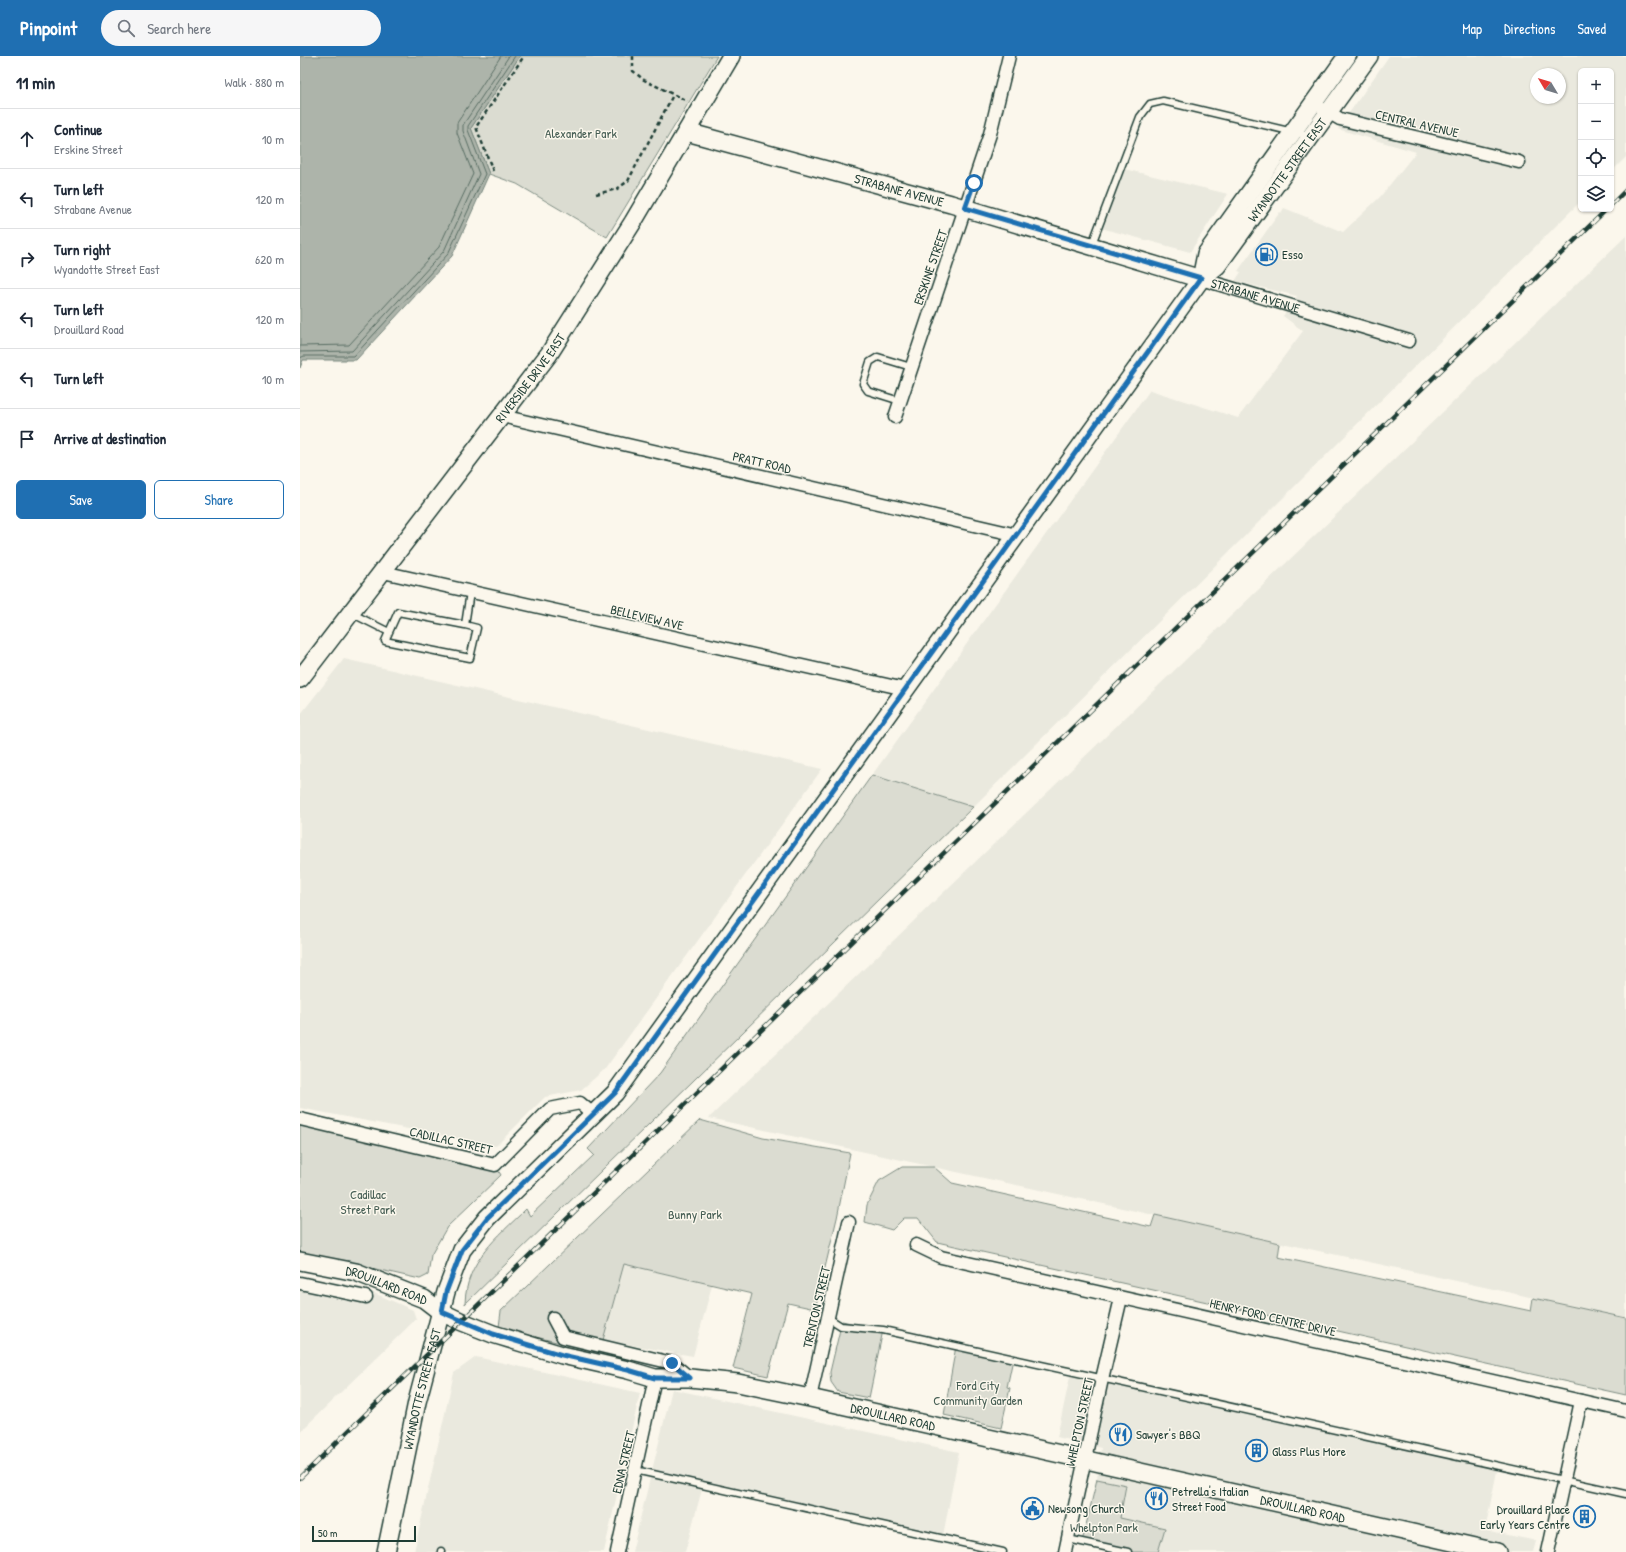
<!DOCTYPE html>
<meta charset="utf-8">
<style>
body{margin:0;font-family:"Patrick Hand",sans-serif;background:#f6f6f7;color:#1f2937}
.controls{position:absolute;right:12px;top:12px;display:grid;overflow:hidden;border-radius:6px;box-shadow:0 1px 3px #0004}
.controls button{width:36px;height:36px;display:grid;place-items:center;padding:0;border:0;border-bottom:1px solid #e0e1e3;background:#fff;color:#1f2937;font:20px sans-serif}
.compass{position:absolute;left:1230px;top:12px;width:36px;height:36px;border-radius:50%;background:#fff;box-shadow:0 1px 3px #0004;rotate:308deg}
.scale{position:absolute;left:12px;bottom:10px;width:104px;box-sizing:border-box;padding-left:4px;border:2px solid #1f3d34;border-top:0;font-size:11px;line-height:14px;white-space:nowrap;color:#1f3d34;-webkit-text-stroke:3px #fbf7ec;paint-order:stroke}
.stop{position:absolute;width:12px;height:12px;margin:-9px;border:3px solid #1f6fb2;border-radius:50%;background:#fff}
.stop.end{background:#1f6fb2;border-color:#fff;box-shadow:0 1px 4px #0008}
.list{margin:0;padding:0;list-style:none}
h2{display:flex;justify-content:space-between;align-items:center;height:52px;margin:0;padding:0 16px;font-size:17px}
h2 small{font-size:13px;font-weight:400;color:#747a83}
.list li{display:grid;grid-template-columns:26px 1fr auto;gap:12px;align-items:center;box-sizing:border-box;height:60px;padding:0 16px;border-top:1px solid #e0e1e3}
.list b{display:block;font-size:15px;white-space:nowrap}
.list p{margin:0;font-size:13px;white-space:nowrap;color:#747a83}
.list em{font-size:13px;font-style:normal;color:#747a83}
.actions{display:flex;gap:8px;padding:12px 16px}
.actions a{flex:1;padding:9px 0;border:1px solid #1f6fb2;border-radius:6px;text-align:center;font-size:14px;color:#1f6fb2}
.actions .main{background:#1f6fb2;color:#fff}
.icon{flex:none;width:22px;height:22px;fill:none;stroke:currentColor;stroke-width:2;stroke-linecap:round;stroke-linejoin:round}
.map{position:relative;flex:none;width:1326px;height:1496px;overflow:hidden}
header{display:flex;align-items:center;gap:24px;box-sizing:border-box;height:56px;padding:0 20px;background:#1f6fb2;color:#fff}
header strong{font-size:19px}
nav{display:flex;gap:22px;margin-inline-start:auto;font-size:14px}
.search{width:280px;height:36px;background:#f6f6f7;display:flex;align-items:center;gap:10px;box-sizing:border-box;padding:0 14px;border-radius:22px;color:#747a83;font-size:15px}
main{display:flex}
aside{flex:1;background:#fff}
.map>svg:first-child{display:block}
</style>
<header>
<strong>Pinpoint</strong>
<div class="search"><svg class="icon" aria-label="search" viewBox="0 0 24 24"><circle cx="10" cy="10" r="6"/><path d="M15 15l6 6"/></svg>Search here</div>
<nav><a>Map</a><a>Directions</a><a>Saved</a></nav>
</header>
<main>
<aside>
<h2>11 min<small>Walk · 880 m</small></h2>
<ul class="list">
<li><svg class="icon" aria-label="ahead" viewBox="0 0 24 24"><path d="M12 20V5M6 11l6-6 6 6"/></svg><div><b>Continue</b><p>Erskine Street</p></div><em>10 m</em></li>
<li><svg class="icon" aria-label="left" viewBox="0 0 24 24"><path d="M17 20v-9H6M10 6l-5 5 5 5"/></svg><div><b>Turn left</b><p>Strabane Avenue</p></div><em>120 m</em></li>
<li><svg class="icon" aria-label="right" viewBox="0 0 24 24"><path d="M7 20v-9h11M14 6l5 5-5 5"/></svg><div><b>Turn right</b><p>Wyandotte Street East</p></div><em>620 m</em></li>
<li><svg class="icon" aria-label="left" viewBox="0 0 24 24"><path d="M17 20v-9H6M10 6l-5 5 5 5"/></svg><div><b>Turn left</b><p>Drouillard Road</p></div><em>120 m</em></li>
<li><svg class="icon" aria-label="left" viewBox="0 0 24 24"><path d="M17 20v-9H6M10 6l-5 5 5 5"/></svg><div><b>Turn left</b></div><em>10 m</em></li>
<li><svg class="icon" aria-label="arrive" viewBox="0 0 24 24"><path d="M6 21V4h12l-3 4 3 4H6"/></svg><div><b>Arrive at destination</b></div></li>
</ul>
<div class="actions"><a class="main">Save</a><a>Share</a></div>
</aside>
<div class="map">
<svg width="1326" height="1496" viewBox="0 0 1326 1496">
<rect width="100%" height="100%" fill="#fbf7ec"/>
<filter id="ink" filterUnits="userSpaceOnUse"><feTurbulence type="fractalNoise" baseFrequency=".025" numOctaves="2"/><feDisplacementMap in="SourceGraphic" scale="8" xChannelSelector="R" yChannelSelector="G"/><feConvolveMatrix kernelMatrix="1 2 1 2 8 2 1 2 1" color-interpolation-filters="sRGB"/></filter>
<g filter="url(#ink)">
<!-- built -->
<path fill="#eae9de" fill-rule="evenodd" d="M1089 0H1326V101L1311 116V15H1281V145L673 751 572 719 850 334 938 362 1003 275 983 260 997 240 935 225 941 216 938 215 980 156 981 157 984 152 1043 176 1080 141 1116 96 1038 73ZM1236 18H1260V42H1236Z
M820 112 928 138 890 196 801 172Z
M1326 180V1262L409 1062Z
M44 603 522 713 305 1013 281 1034 245 1041 196 1090 0 1052V659Z
M324 1208 412 1229 393 1300 303 1284Z
M0 1219 60 1231 113 1254 116 1263 0 1376Z
M176 1301 340 1337 304 1496H114L154 1317Z
M771 1316 1198 1410 1185 1474 1236 1485 1233 1496H858L865 1472 820 1462 826 1430 797 1423 801 1392 757 1381Z
M372 1333 659 1396 643 1480 404 1426 385 1496H332Z"/>
<!-- green -->
<path fill="#dbdcd1" stroke="#7d8c82" d="M220 0H417L307 181 217 128 189 118 171 72Z
M572 719 673 751 165 1248C166 1204 197 1182 226 1153L230 1160 294 1099 288 1093 360 1017Z
M0 1063 195 1109 201 1119 147 1171 131 1199 128 1219 120 1223 0 1196Z
M400 1064 463 1082 550 1097 537 1162 515 1253 488 1247 468 1320 433 1312 452 1238 324 1208 303 1284 298 1296 215 1276 199 1271 201 1255Z
M602 1111H634L652 1127 851 1171 855 1159 980 1187 978 1201 1231 1255 1233 1242 1326 1262V1339L637 1186 618 1162H604L592 1174 565 1166 567 1149 579 1125Z
M542 1265 583 1274 569 1342 538 1336 531 1326 530 1316Z
M656 1290 713 1303 707 1331 710 1332 701 1372 644 1359Z
M797 1423 826 1429 820 1462 865 1472 858 1496H828L782 1486Z"/>
<!-- water -->
<path fill="#adb4aa" stroke="#74847b" d="M0 0H220L171 72 189 118 152 200 56 304H3L0 312Z"/>
<g fill="none" stroke-linecap="round" stroke-linejoin="round">
<!-- shore -->
<path stroke="#586d63" stroke-width="1" d="M0 290 49 289 139 191 173 118 157 77V67L201 0
M0 296 52 295 144 195 179 118 163 75V69L209 0
M0 302 4 300H54L148 198 185 118 168 74V70L215 0"/>
<defs>
<path id="lane" d="M792 188 840 61 850 48 863 45 1010 80
M600 345 568 335 563 328 570 306 578 301 611 311
M51 557 89 576
M165 569 177 572 170 602 85 585 98 556 165 569 170 536
M527 1261 541 1270 583 1274 1326 1438
M335 1414 703 1496
M768 1483 828 1496
M141 1496V1495"/>
<g id="street">
<path d="M1023 53 1040 63 1219 106"/>
<path id="s1" d="M901 223 1109 285"/>
<path d="M202 360 717 479"/>
<path d="M595 361 690 78 709 0"/>
<path d="M83 516 605 633"/>
<path d="M0 1063 195 1109 250 1053 280 1047 294 1059"/>
<path d="M616 1189 641 1201 1326 1355"/>
<path d="M0 1227 66 1241"/>
<path d="M253 1262 263 1281 372 1307 390 1322"/>
<path d="M510 1342 549 1166"/>
<path d="M317 1496 355 1322"/>
<path d="M765 1496 802 1323 821 1242"/>
<path d="M1248 1496 1281 1345"/>
</g>
<g id="secondary">
<path id="s2" d="M387 76 651 148 901 223"/>
<path d="M901 223 906 198 1047 0"/>
<path id="s3" d="M0 623 249 298 333 166 431 0"/>
<path id="s4" d="M0 1205 56 1216 124 1243 141 1256 160 1265 193 1278 262 1299 328 1314 355 1322H390L438 1327 510 1342 1197 1496"/>
<path id="s5" d="M86 1496 117 1346 146 1236 162 1194 187 1162 315 1037 901 223 917 210 1069 0"/>
</g>
</defs>
<!-- lane casing -->
<use href="#lane" stroke="#1f3d34" stroke-width="9"/>
<!-- street casing -->
<use href="#street" stroke="#1f3d34" stroke-width="15"/>
<!-- secondary casing -->
<use href="#secondary" stroke="#1f3d34" stroke-width="20"/>
<!-- path -->
<path stroke="#1f3d34" stroke-width="2.5" stroke-dasharray="4 3" stroke-linecap="butt" d="M333 0V15L344 24 387 45
M193 115 176 71 224 0
M296 138 317 133 328 125 373 39"/>
<!-- lane -->
<use href="#lane" stroke="#fbf7ec" stroke-width="6"/>
<!-- street -->
<use href="#street" stroke="#fbf7ec" stroke-width="12"/>
<!-- secondary -->
<use href="#secondary" stroke="#fbf7ec" stroke-width="17"/>
<defs>
<path id="rail" d="M1311 149 1326 134
M0 1422 1307 153"/>
</defs>
<!-- rail casing -->
<use href="#rail" stroke="#1f3d34" stroke-width="4.5"/>
<!-- rail -->
<use href="#rail" stroke="#fbf7ec" stroke-width="3" stroke-dasharray="9" stroke-linecap="butt"/>
</g>
</g>
<g fill="none" stroke-linecap="round" stroke-linejoin="round" filter="url(#ink)">
<!-- route -->
<path stroke="#1f6fb2" stroke-width="5" d="M372 1307 390 1322H355L328 1314 262 1299 193 1278 142 1256 146 1236 162 1194 187 1162 315 1037 901 222 665 152 674 127"/>
</g>
<!-- icons -->
<defs>
<symbol id="fuel-ring" viewBox="-11 -11 22 22"><circle r="9.5" fill="#fbf7ec" stroke="#1f6fb2" stroke-width="1.5"/><path d="M-5.5-6h7V0h2V4h1.3V-2.5L3-4.5l.8-.8L6-3V5H2.5V1h-1V6h-7ZM-4.2-4.7v3.2H.2V-4.7Z" fill="#1f6fb2"/></symbol>
<symbol id="restaurant-ring" viewBox="-11 -11 22 22"><circle r="9.5" fill="#fbf7ec" stroke="#1f6fb2" stroke-width="1.5"/><path d="M-5-6h1v4h1v-4h1v4h1v-4h1v5L-1.5 .5V6h-2V.5L-5-1ZM5-6V6H3V1.5H1.5Q1.5-4 5-6Z" fill="#1f6fb2"/></symbol>
<symbol id="building-ring" viewBox="-11 -11 22 22"><circle r="9.5" fill="#fbf7ec" stroke="#1f6fb2" stroke-width="1.5"/><path d="M-4-6H4V6H1V3H-1V6H-4ZM-2.5-4.3h1.7v1.8h-1.7ZM.8-4.3h1.7v1.8H.8ZM-2.5-1h1.7V.8h-1.7ZM.8-1h1.7V.8H.8Z" fill="#1f6fb2"/></symbol>
<symbol id="civic-ring" viewBox="-11 -11 22 22"><circle r="9.5" fill="#fbf7ec" stroke="#1f6fb2" stroke-width="1.5"/><path d="M-.6-6.5H3V-4.5H.6V-3L4-1V1h2V6H-6V1h2V-1L-.6-3ZM-1.2 2.5V6h2.4V2.5Z" fill="#1f6fb2"/></symbol>
</defs>
<g fill-rule="evenodd">
<use href="#fuel-ring" x="954" y="186" width="25" height="25"/>
<use href="#restaurant-ring" x="808" y="1366" width="25" height="25"/>
<use href="#building-ring" x="944" y="1382" width="25" height="25"/>
<use href="#restaurant-ring" x="844" y="1430" width="25" height="25"/>
<use href="#civic-ring" x="720" y="1440" width="25" height="25"/>
<use href="#building-ring" x="1272" y="1448" width="25" height="25"/>
</g>
<g text-anchor="middle" stroke-width="3" stroke-linejoin="round" paint-order="stroke">
<!-- street labels -->
<g font-size="13" fill="#1f3d34" stroke="#fbf7ec">
<text transform="translate(1117 67) rotate(13)" y="5">CENTRAL AVENUE</text>
<text dy="5" stroke="none"><textPath href="#s5" startOffset="1674">WYANDOTTE STREET EAST</textPath></text>
<text dy="5" stroke="none"><textPath href="#s2" startOffset="220">STRABANE AVENUE</textPath></text>
<text transform="translate(630 211) rotate(-71)" y="5">ERSKINE STREET</text>
<text dy="5" stroke="none"><textPath href="#s1" startOffset="57">STRABANE AVENUE</textPath></text>
<text dy="5" stroke="none"><textPath href="#s3" startOffset="379">RIVERSIDE DRIVE EAST</textPath></text>
<text transform="translate(462 406) rotate(13)" y="5">PRATT ROAD</text>
<text transform="translate(347 561) rotate(13)" y="5">BELLEVIEW AVE</text>
<text transform="translate(151 1084) rotate(13)" y="5">CADILLAC STREET</text>
<text dy="5" stroke="none"><textPath href="#s4" startOffset="90">DROUILLARD ROAD</textPath></text>
<text transform="translate(516 1251) rotate(-77)" y="5">TRENTON STREET</text>
<text transform="translate(973 1261) rotate(13)" y="5">HENRY FORD CENTRE DRIVE</text>
<text dy="5" stroke="none"><textPath href="#s5" startOffset="167">WYANDOTTE STREET EAST</textPath></text>
<text dy="5" stroke="none"><textPath href="#s4" startOffset="618">DROUILLARD ROAD</textPath></text>
<text transform="translate(779 1366) rotate(-78)" y="5">WHELPTON STREET</text>
<text transform="translate(323 1406) rotate(-77)" y="5">EDNA STREET</text>
<text dy="5" stroke="none"><textPath href="#s4" startOffset="1038">DROUILLARD ROAD</textPath></text>
</g>
<!-- park labels -->
<g font-size="13" fill="#455d53" stroke="#fbf7ec">
<text x="281" y="82">Alexander Park</text>
<text x="68" y="1143">Cadillac<tspan x="68" dy="15">Street Park</tspan></text>
<text x="395" y="1163">Bunny Park</text>
<text x="678" y="1334">Ford City<tspan x="678" dy="15">Community Garden</tspan></text>
<text x="804" y="1476">Whelpton Park</text>
</g>
<!-- poi labels -->
<g font-size="13" fill="#1f3d34" stroke="#fbf7ec" text-anchor="start">
<text x="982" y="203">Esso</text>
<text x="836" y="1383">Sawyer's BBQ</text>
<text x="972" y="1400">Glass Plus More</text>
<text x="872" y="1440">Petrella's Italian<tspan x="872" dy="15">Street Food</tspan></text>
<text x="748" y="1457">Newsong Church</text>
<text x="1270" y="1458" text-anchor="end">Drouillard Place<tspan x="1270" dy="15">Early Years Centre</tspan></text>
</g>
</g>
</svg>
<div class="controls">
<button>+</button>
<button>−</button>
<button><svg class="icon" aria-label="locate" viewBox="0 0 24 24"><circle cx="12" cy="12" r="6"/><path d="M12 2v4M12 18v4M2 12h4M18 12h4"/></svg></button>
<button><svg class="icon" aria-label="layers" viewBox="0 0 24 24"><path d="M12 4l9 5-9 5-9-5zM3 14l9 5 9-5"/></svg></button>
</div>
<svg class="compass" viewBox="-18 -18 36 36"><path d="M0-13l5 13h-10z" fill="#e53935"/><path d="M0 13l5-13h-10z" fill="#747a83"/></svg>
<div class="scale">50 m</div>
<div class="stop" style="left:674px;top:127px"></div>
<div class="stop end" style="left:372px;top:1307px"></div>
</div>
</main>
